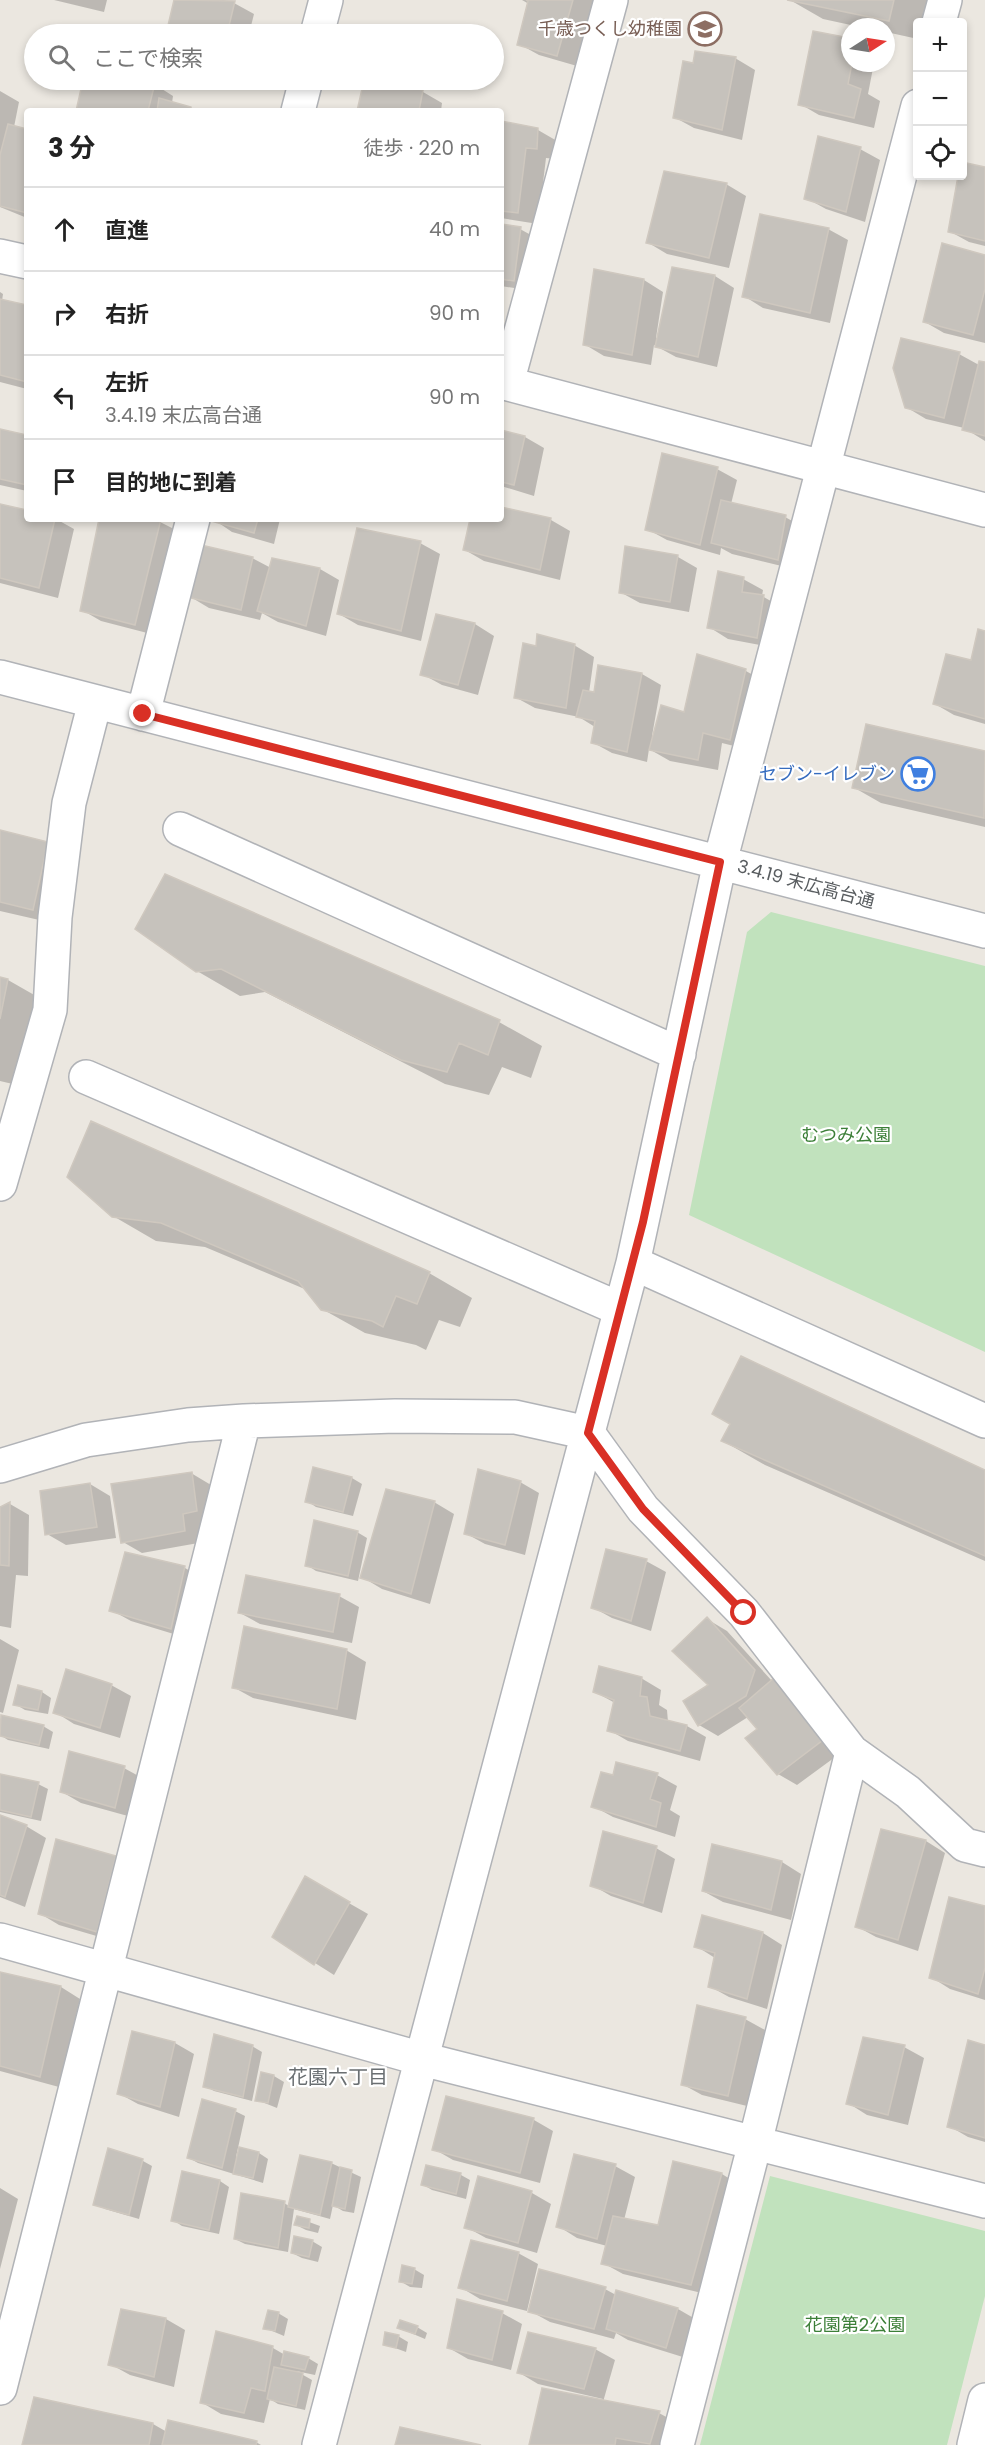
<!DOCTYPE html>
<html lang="ja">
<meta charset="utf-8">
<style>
body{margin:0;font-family:Poppins,"Noto Sans JP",sans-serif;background:#f2f2f2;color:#222}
.controls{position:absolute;right:18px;top:18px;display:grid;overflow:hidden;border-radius:6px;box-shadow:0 3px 9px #0003}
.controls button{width:54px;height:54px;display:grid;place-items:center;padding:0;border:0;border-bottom:2px solid #e0e0e0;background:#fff;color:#222;font:30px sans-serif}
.compass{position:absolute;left:841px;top:18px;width:54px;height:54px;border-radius:50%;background:#fff;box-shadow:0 3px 9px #0003;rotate:78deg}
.stop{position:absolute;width:18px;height:18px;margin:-14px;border:4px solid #d93025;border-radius:50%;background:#fff}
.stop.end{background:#d93025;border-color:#fff;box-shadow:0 2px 6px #0008}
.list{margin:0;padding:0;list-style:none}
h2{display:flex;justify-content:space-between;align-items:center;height:78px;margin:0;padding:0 24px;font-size:26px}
h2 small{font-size:20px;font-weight:400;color:#767676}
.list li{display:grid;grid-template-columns:39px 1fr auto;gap:18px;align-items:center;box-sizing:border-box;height:84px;padding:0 24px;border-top:2px solid #e0e0e0}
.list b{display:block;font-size:22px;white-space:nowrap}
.list p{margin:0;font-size:20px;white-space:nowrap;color:#767676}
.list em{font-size:20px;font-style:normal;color:#767676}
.icon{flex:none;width:33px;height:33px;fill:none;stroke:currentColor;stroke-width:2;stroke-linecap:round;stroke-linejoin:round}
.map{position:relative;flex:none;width:985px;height:2445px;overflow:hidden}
.search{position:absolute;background:#fff;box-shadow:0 3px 9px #0003;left:24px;top:24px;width:480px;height:66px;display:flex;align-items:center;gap:15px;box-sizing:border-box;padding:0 21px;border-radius:33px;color:#767676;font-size:22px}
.panel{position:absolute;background:#fff;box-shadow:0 3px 9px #0003;left:24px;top:108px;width:480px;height:414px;border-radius:6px}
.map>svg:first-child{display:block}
</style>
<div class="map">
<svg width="985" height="2445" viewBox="0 0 985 2445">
<rect width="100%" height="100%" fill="#ebe7e0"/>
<!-- green -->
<path fill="#c1e2bd" d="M771 912 985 966V1352L689 1215 747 932Z
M770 2176 985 2231V2296L947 2445H700Z"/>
<!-- shadow -->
<path fill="#0003" d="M54 0H107L104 12Z
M176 0H223L234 3 254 14 249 34H168Z
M522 0H596L577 66 539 55 519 44 529 4Z
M790 0H933L928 22H918V39L886 32V27H860L823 19Z
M850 39V63H874L868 94 880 101 874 128 819 115 800 104Z
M735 58 755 70 742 140 694 128 674 117 694 64Z
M85 80H133L154 84 173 96 172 103 196 111H77Z
M366 80 423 92 442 103 441 111H358Z
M0 91 19 102 14 127 27 131V218L0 207Z
M501 123 538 130 557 141 556 159 546 158 538 224 501 218Z
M860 149 880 160 865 222 826 209 806 198Z
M985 168V246L969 242 949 231 959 176Z
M726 184 746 196 729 268 667 254 647 242Z
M501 225 520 229 540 240 533 291 501 286Z
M828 229 848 240 830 323 763 308 744 296Z
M985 256V343L944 333 925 322Z
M673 269 715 276 734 288 717 367 676 357 654 345 651 365 604 356 584 344 644 280 663 292 656 338 658 339Z
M0 292 3 294 2 301 27 307V389L0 382Z
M959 354 979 365 985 364V441L964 428 926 419 906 407Z
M0 431 27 437V491L0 485Z
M501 432 525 437 544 448 534 496 501 486Z
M717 469 737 480 731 504 785 517 805 528 798 570 732 554 721 548 720 555 667 540 647 529Z
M0 506 27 512V519H56L74 529 58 598 0 583Z
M501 509 551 520 570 531 560 580 484 561 465 550 472 519H501Z
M101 519H154L180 532 155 635 101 621 82 610Z
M213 519H280L274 544 232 532Z
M420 543 440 554 421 641 358 625 339 614Z
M678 557 697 568 689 612 640 603 620 592Z
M252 558 271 568 273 559 320 569 339 580 326 636 278 622 262 613 260 620 209 608 189 596Z
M743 579 763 590 762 596 783 608 776 648 728 639 709 627Z
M437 616 475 624 494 636 478 695 442 685 422 674Z
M985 632V724L954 715 935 704 972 662Z
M574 645 594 657 589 693 596 694 599 667 642 674 661 685 652 736 654 737 746 671 765 682 750 750 722 743 718 770 670 761 649 749 647 762 612 753 592 742 595 727 579 717 535 708 515 697 537 647Z
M867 725 985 752V827L881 803 853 787Z
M0 832 48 844 61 925 0 911Z
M137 929 499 1022 542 1046 531 1078 502 1067 489 1095 445 1084 265 992 240 996 197 971Z
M0 979 8 980 36 996 17 1085 0 1081Z
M69 1177 429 1273 472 1298 460 1327 439 1320 426 1350 416 1345 365 1333 322 1309 307 1290 205 1247 156 1241 113 1216Z
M723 1441 985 1471V1561L765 1465Z
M314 1469 352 1478 362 1484 353 1516 316 1507 307 1501Z
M191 1473 211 1485 204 1542 142 1553 123 1542Z
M520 1482 539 1493 525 1555 485 1544 465 1533Z
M90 1484 110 1496 116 1538 66 1545 47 1534Z
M434 1502 454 1514 430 1604 382 1589 362 1577Z
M10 1504 29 1515 28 1576 16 1575 11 1628 0 1626V1508Z
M357 1532 367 1538 358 1581 316 1571 307 1565Z
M126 1554 185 1568 204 1579 190 1639 131 1621 111 1610Z
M646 1561 666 1572 651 1631 612 1618 592 1607Z
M339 1596 359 1607 352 1643 260 1624 240 1613Z
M707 1619 727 1631 772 1681 842 1752 797 1785 778 1774 759 1730 748 1717 718 1736 699 1725 711 1685Z
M0 1639 19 1650 3 1713 0 1712Z
M346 1650 366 1662 356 1720 253 1698 233 1687Z
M641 1678 661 1690 659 1705 667 1710 668 1722 687 1726 706 1737 700 1761 628 1741 609 1730 615 1703 595 1692Z
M111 1685 131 1696 120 1738 74 1724 55 1712Z
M42 1692 51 1698 48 1714 25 1710 15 1704Z
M2 1717 43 1726 53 1732 49 1749 8 1740 0 1735Z
M124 1768 144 1779 135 1818 81 1803 62 1792Z
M0 1775 38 1784 48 1789 41 1821 0 1812Z
M657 1775 677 1786 670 1810 680 1816 675 1837 613 1817 593 1806 614 1777Z
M0 1816 26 1826 46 1838 25 1907 0 1897Z
M926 1841 945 1853 918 1951 876 1937 856 1926Z
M713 1846 782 1862 801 1874 791 1920 723 1902 703 1891Z
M656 1848 675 1859 662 1913 611 1896 592 1885Z
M115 1857 135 1868 117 1942 59 1925 39 1913Z
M305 1878 368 1914 334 1975 274 1937Z
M985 1907V2000L950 1989 931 1977Z
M763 1933 782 1945 767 2009 729 1997 709 1986 715 1958 696 1946Z
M0 1973 61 1987 80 1999 59 2087 0 2071Z
M745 2019 765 2030 747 2106 702 2095 682 2084Z
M175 2043 194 2054 179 2117 138 2104 118 2093Z
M252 2046 262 2052 252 2101 214 2091 205 2086Z
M985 2046V2142L968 2137 949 2126Z
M904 2047 924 2058 908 2125 867 2115 848 2103Z
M262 2074 274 2076 284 2082 277 2108 257 2100Z
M447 2098 534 2120 553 2131 540 2183 453 2160 434 2149Z
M235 2111 245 2116 236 2157 259 2153 268 2159 263 2183 198 2163 189 2158Z
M109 2150 143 2161 152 2166 139 2219 105 2209 95 2204Z
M331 2163 361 2177 354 2213 343 2211 333 2205 330 2219 294 2209 288 2252 245 2244 235 2239 284 2203 289 2206Z
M615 2166 635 2177 624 2220 659 2227 722 2174 741 2186 710 2295 623 2274 603 2263 607 2246 577 2238 558 2226Z
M183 2173 220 2181 229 2187 219 2234 182 2226 173 2220Z
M461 2175 470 2180 466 2199 432 2190 422 2184Z
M479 2178 532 2193 551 2204 537 2253 486 2238 466 2227Z
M0 2188 18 2199 0 2269Z
M298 2218 320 2226 318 2233 306 2230 296 2225Z
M312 2241 322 2247 318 2262 302 2258 292 2253Z
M518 2253 538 2264 527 2311 480 2299 460 2287Z
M414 2269 424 2275 422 2288 410 2287 400 2281Z
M605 2289 616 2295 678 2309 697 2320 686 2358 628 2340 616 2333 614 2339 550 2322 530 2311Z
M122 2311 166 2319 185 2330 174 2387 130 2375 110 2364Z
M278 2313 288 2319 284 2336 265 2328Z
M502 2313 522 2324 511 2370 468 2359 449 2348Z
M417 2327 427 2333 425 2339 399 2328Z
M398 2336 408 2342 406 2352 384 2344Z
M273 2348 285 2355 308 2358 318 2364 315 2375 296 2371 312 2380 305 2410 278 2404 270 2399 264 2423 221 2414 201 2402Z
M595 2349 615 2360 603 2402 659 2413 679 2424 673 2445H531L602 2401 603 2399 538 2384 518 2372Z
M153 2424 167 2432 256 2442 261 2445H23Z"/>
<!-- building -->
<path fill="#c6c2bc" stroke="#cfc8bf" stroke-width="1.5" d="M174 0 235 1 227 34H166Z
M526 0H573L557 56 517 45 528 1Z
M787 0H894L889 21Z
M813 31 850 38V63H852L848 84 861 89 854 118 798 105Z
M695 51 736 57 722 130 673 118 683 61 693 63Z
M83 80H140L155 83 148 111H76Z
M364 80 423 90 419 111H357Z
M159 98 191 107V111H157Z
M501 121 538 128 537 149 526 148 518 213 501 211Z
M8 124 27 129V213L0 206V155Z
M818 136 861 147 846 212 804 199Z
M962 162 985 167V241L948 232 958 176H962Z
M664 171 727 183 709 258 646 243Z
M760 214 829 228 810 313 742 297Z
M501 224 521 227 514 281 501 279Z
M942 243 985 255V289L973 335 923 322Z
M672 267 715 275 698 357 655 347Z
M594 269 644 279 632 355 583 345Z
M0 299 27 305V382L0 375Z
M901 338 960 352 944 418 905 408 893 368Z
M979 361 985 362V436L962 430Z
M0 429 27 435V485L0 479Z
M501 430 525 436 514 485 501 482Z
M662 453 718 467 700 545 645 530Z
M721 500 786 515 778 560 711 543Z
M0 504 27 510V519H55L39 588 0 578Z
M501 507 551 518 540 570 463 550 470 519H501Z
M99 519H161L135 625 80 611Z
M211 519H258L254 533 211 521Z
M357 528 421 541 401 631 337 614Z
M201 545 253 557 241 610 187 597Z
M625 546 678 555 670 602 619 593Z
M272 558 320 568 306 626 257 611Z
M718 571 744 577 742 592 764 595 757 638 707 628Z
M436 614 475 623 458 685 420 675Z
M978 629 985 631V719L933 704 946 654 971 660Z
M537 634 575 644 566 708 514 698 523 643 536 646Z
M697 654 746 669 730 740 703 733 698 760 649 750 661 705 684 712Z
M598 665 642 673 627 752 591 743 595 721 576 717 583 690 594 692Z
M866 724 985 751 984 818 852 788Z
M0 830 48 842 33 910 0 902Z
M165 874 500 1020 488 1055 459 1043 447 1072 401 1060 221 969 196 972 135 929Z
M0 977 8 979 0 1019Z
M91 1121 430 1272 417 1304 396 1296 383 1327 372 1321 321 1310 298 1281 161 1223 112 1217 67 1177Z
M741 1356 985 1470V1556L721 1441 730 1424 712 1414Z
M313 1467 352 1477 343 1512 305 1502Z
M478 1469 521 1481 505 1545 464 1534Z
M192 1472 197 1511 183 1514 185 1531 121 1543 111 1484Z
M90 1483 97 1527 45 1535 40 1491Z
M386 1489 435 1501 411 1594 360 1578Z
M10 1502 9 1566 0 1565V1507Z
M314 1520 358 1531 348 1576 305 1566Z
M606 1549 647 1559 631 1621 591 1608Z
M125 1552 185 1566 171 1629 109 1611Z
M246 1575 340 1594 333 1632 238 1613Z
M707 1617 755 1670 746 1696 698 1726 683 1701 708 1685 672 1651Z
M244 1626 347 1649 337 1709 232 1688Z
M599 1666 642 1677 640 1696 647 1697 650 1716 687 1725 680 1751 607 1731 614 1700 593 1692Z
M66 1669 112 1684 100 1728 53 1713Z
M775 1677 823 1740 777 1775 745 1738 757 1729 739 1708Z
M18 1685 42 1691 38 1710 13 1705Z
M1 1715 44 1725 39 1745 0 1736Z
M69 1751 125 1766 115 1808 60 1792Z
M616 1762 658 1773 650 1799 661 1803 656 1827 591 1807 601 1772 613 1775Z
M0 1774 39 1782 31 1817 0 1810Z
M0 1815 27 1825 5 1897 0 1895Z
M881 1829 926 1840 898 1940 855 1927Z
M603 1831 657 1846 643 1903 590 1886Z
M56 1839 116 1856 97 1932 38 1914Z
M712 1844 782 1861 771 1910 702 1891Z
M305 1876 350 1902 314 1965 272 1937Z
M949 1897 985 1906V1968L978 1994 929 1978Z
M702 1915 763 1932 747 1999 708 1987 715 1953 694 1947Z
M0 1972 61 1986 40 2077 0 2066Z
M697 2005 746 2017 728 2096 681 2085Z
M132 2031 175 2042 160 2107 117 2094Z
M214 2034 253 2045 243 2097 203 2087Z
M863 2037 905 2045 888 2115 846 2104Z
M968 2040 985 2045V2138L947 2127Z
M261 2072 274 2075 268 2103 255 2101Z
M446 2096 534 2118 520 2173 432 2150Z
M202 2099 236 2109 222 2168 187 2158Z
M239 2147 259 2152 253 2178 233 2174Z
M108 2148 143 2159 129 2215 93 2205Z
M574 2154 616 2164 597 2239 556 2227Z
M300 2155 332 2162 320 2215 288 2207Z
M673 2161 722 2173 691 2285 601 2264 613 2216 658 2225Z
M426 2165 461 2173 456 2194 421 2185Z
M340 2167 352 2170 345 2209 332 2206Z
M182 2171 220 2180 209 2230 171 2221Z
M478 2176 532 2191 518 2243 464 2228Z
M241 2193 285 2201 278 2248 234 2239Z
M297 2216 310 2219 309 2228 294 2225Z
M294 2236 313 2240 309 2257 291 2253Z
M471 2240 519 2252 507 2301 458 2288Z
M402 2265 415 2268 412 2284 399 2282Z
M539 2269 606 2287 594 2329 528 2312Z
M616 2290 678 2308 666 2348 606 2329Z
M457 2299 503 2311 492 2360 447 2348Z
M121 2309 166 2318 154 2377 108 2365Z
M268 2310 279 2312 275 2331 263 2329Z
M400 2320 418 2326 415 2334 397 2328Z
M216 2331 273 2346 265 2391 251 2388 244 2413 200 2403Z
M385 2332 399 2335 396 2348 383 2345Z
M528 2332 596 2348 584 2389 517 2373Z
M284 2351 309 2357 305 2370 281 2365Z
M274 2367 303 2373 296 2406 267 2399Z
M542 2388 660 2411 650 2444 616 2438 615 2445H529Z
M34 2397 153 2423 149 2445H22Z
M168 2420 257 2441 256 2445H162Z
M400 2427 481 2445H395Z"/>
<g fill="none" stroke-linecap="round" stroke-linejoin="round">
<defs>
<path id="minor" d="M939 22 945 0
M317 34 326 0
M298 111 306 80
M0 256 27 262
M501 382 985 510
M507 383 611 0
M0 677 985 931
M143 714 193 519
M180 829 679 1054
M86 1077 620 1309
M0 1184 50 1010 55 917 69 803 95 702
M633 1263 985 1421
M0 1466 86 1440 188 1425 244 1421 395 1416 515 1417 588 1433 643 1509 744 1613 852 1752 908 1792 965 1845 985 1850
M0 1940 422 2059 985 2201
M0 2388 244 1421
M319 2445 633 1263 720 862 918 106
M677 2445 755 2143 852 1752
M974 2445 985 2400"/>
</defs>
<!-- minor casing -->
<use href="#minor" stroke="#b1b3b7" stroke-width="36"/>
<!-- minor -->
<use href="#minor" stroke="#fff" stroke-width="33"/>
</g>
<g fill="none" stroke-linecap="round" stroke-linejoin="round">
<!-- route -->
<path stroke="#d93025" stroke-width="8" d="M143 714 720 862 643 1222 588 1433 643 1509 744 1613"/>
</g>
<!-- icons -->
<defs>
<symbol id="school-ring" viewBox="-11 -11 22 22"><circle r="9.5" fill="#fff" stroke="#8d6e63" stroke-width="1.5"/><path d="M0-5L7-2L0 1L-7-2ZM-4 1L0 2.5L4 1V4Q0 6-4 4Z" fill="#8d6e63"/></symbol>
<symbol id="supermarket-ring" viewBox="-11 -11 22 22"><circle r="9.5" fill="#fff" stroke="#3f7fe0" stroke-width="1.5"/><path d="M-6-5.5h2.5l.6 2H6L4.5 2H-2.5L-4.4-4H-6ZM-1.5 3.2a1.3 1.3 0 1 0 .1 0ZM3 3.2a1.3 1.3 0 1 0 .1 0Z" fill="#3f7fe0"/></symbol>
</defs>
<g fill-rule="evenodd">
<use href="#school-ring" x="686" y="10" width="38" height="38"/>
<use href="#supermarket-ring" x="899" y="755" width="38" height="38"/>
</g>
<g text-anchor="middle" stroke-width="4.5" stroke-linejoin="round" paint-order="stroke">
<!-- education labels -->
<g font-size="18" fill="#785e54" stroke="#fff" text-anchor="end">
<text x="682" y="35">千歳つくし幼稚園</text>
</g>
<!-- shop labels -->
<g font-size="18" fill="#366cbe" stroke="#fff" text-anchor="end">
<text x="895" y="780">セブン-イレブン</text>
</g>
<!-- street labels -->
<g font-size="18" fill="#595d60" stroke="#fff">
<text transform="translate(806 884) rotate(15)" y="6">3.4.19 末広高台通</text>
</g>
<!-- park labels -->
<g font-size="18" fill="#3c7f38" stroke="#fff">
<text x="846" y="1141">むつみ公園</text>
<text x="855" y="2331">花園第2公園</text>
</g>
<!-- neighbourhood labels -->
<g font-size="20" fill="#6a6f72" stroke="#fff">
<text x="338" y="2084">花園六丁目</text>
</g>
</g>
</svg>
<div class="controls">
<button>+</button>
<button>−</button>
<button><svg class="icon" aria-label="locate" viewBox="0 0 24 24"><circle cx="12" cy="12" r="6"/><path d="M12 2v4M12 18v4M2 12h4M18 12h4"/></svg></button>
</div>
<svg class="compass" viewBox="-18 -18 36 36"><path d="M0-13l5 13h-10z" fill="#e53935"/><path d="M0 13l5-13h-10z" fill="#767676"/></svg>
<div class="stop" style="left:744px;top:1613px"></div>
<div class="stop end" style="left:143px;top:714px"></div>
<div class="search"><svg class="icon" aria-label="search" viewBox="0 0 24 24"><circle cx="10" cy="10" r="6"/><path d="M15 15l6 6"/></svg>ここで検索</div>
<section class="panel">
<h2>3 分<small>徒歩 · 220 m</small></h2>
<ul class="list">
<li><svg class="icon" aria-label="ahead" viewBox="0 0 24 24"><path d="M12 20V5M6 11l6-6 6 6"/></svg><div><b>直進</b></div><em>40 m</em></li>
<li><svg class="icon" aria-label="right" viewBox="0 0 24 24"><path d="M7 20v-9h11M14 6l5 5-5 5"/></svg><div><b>右折</b></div><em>90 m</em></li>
<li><svg class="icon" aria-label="left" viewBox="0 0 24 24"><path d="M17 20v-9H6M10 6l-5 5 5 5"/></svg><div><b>左折</b><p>3.4.19 末広高台通</p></div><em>90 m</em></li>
<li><svg class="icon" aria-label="arrive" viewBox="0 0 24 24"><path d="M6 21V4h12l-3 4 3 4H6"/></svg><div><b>目的地に到着</b></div></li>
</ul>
</section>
</div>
